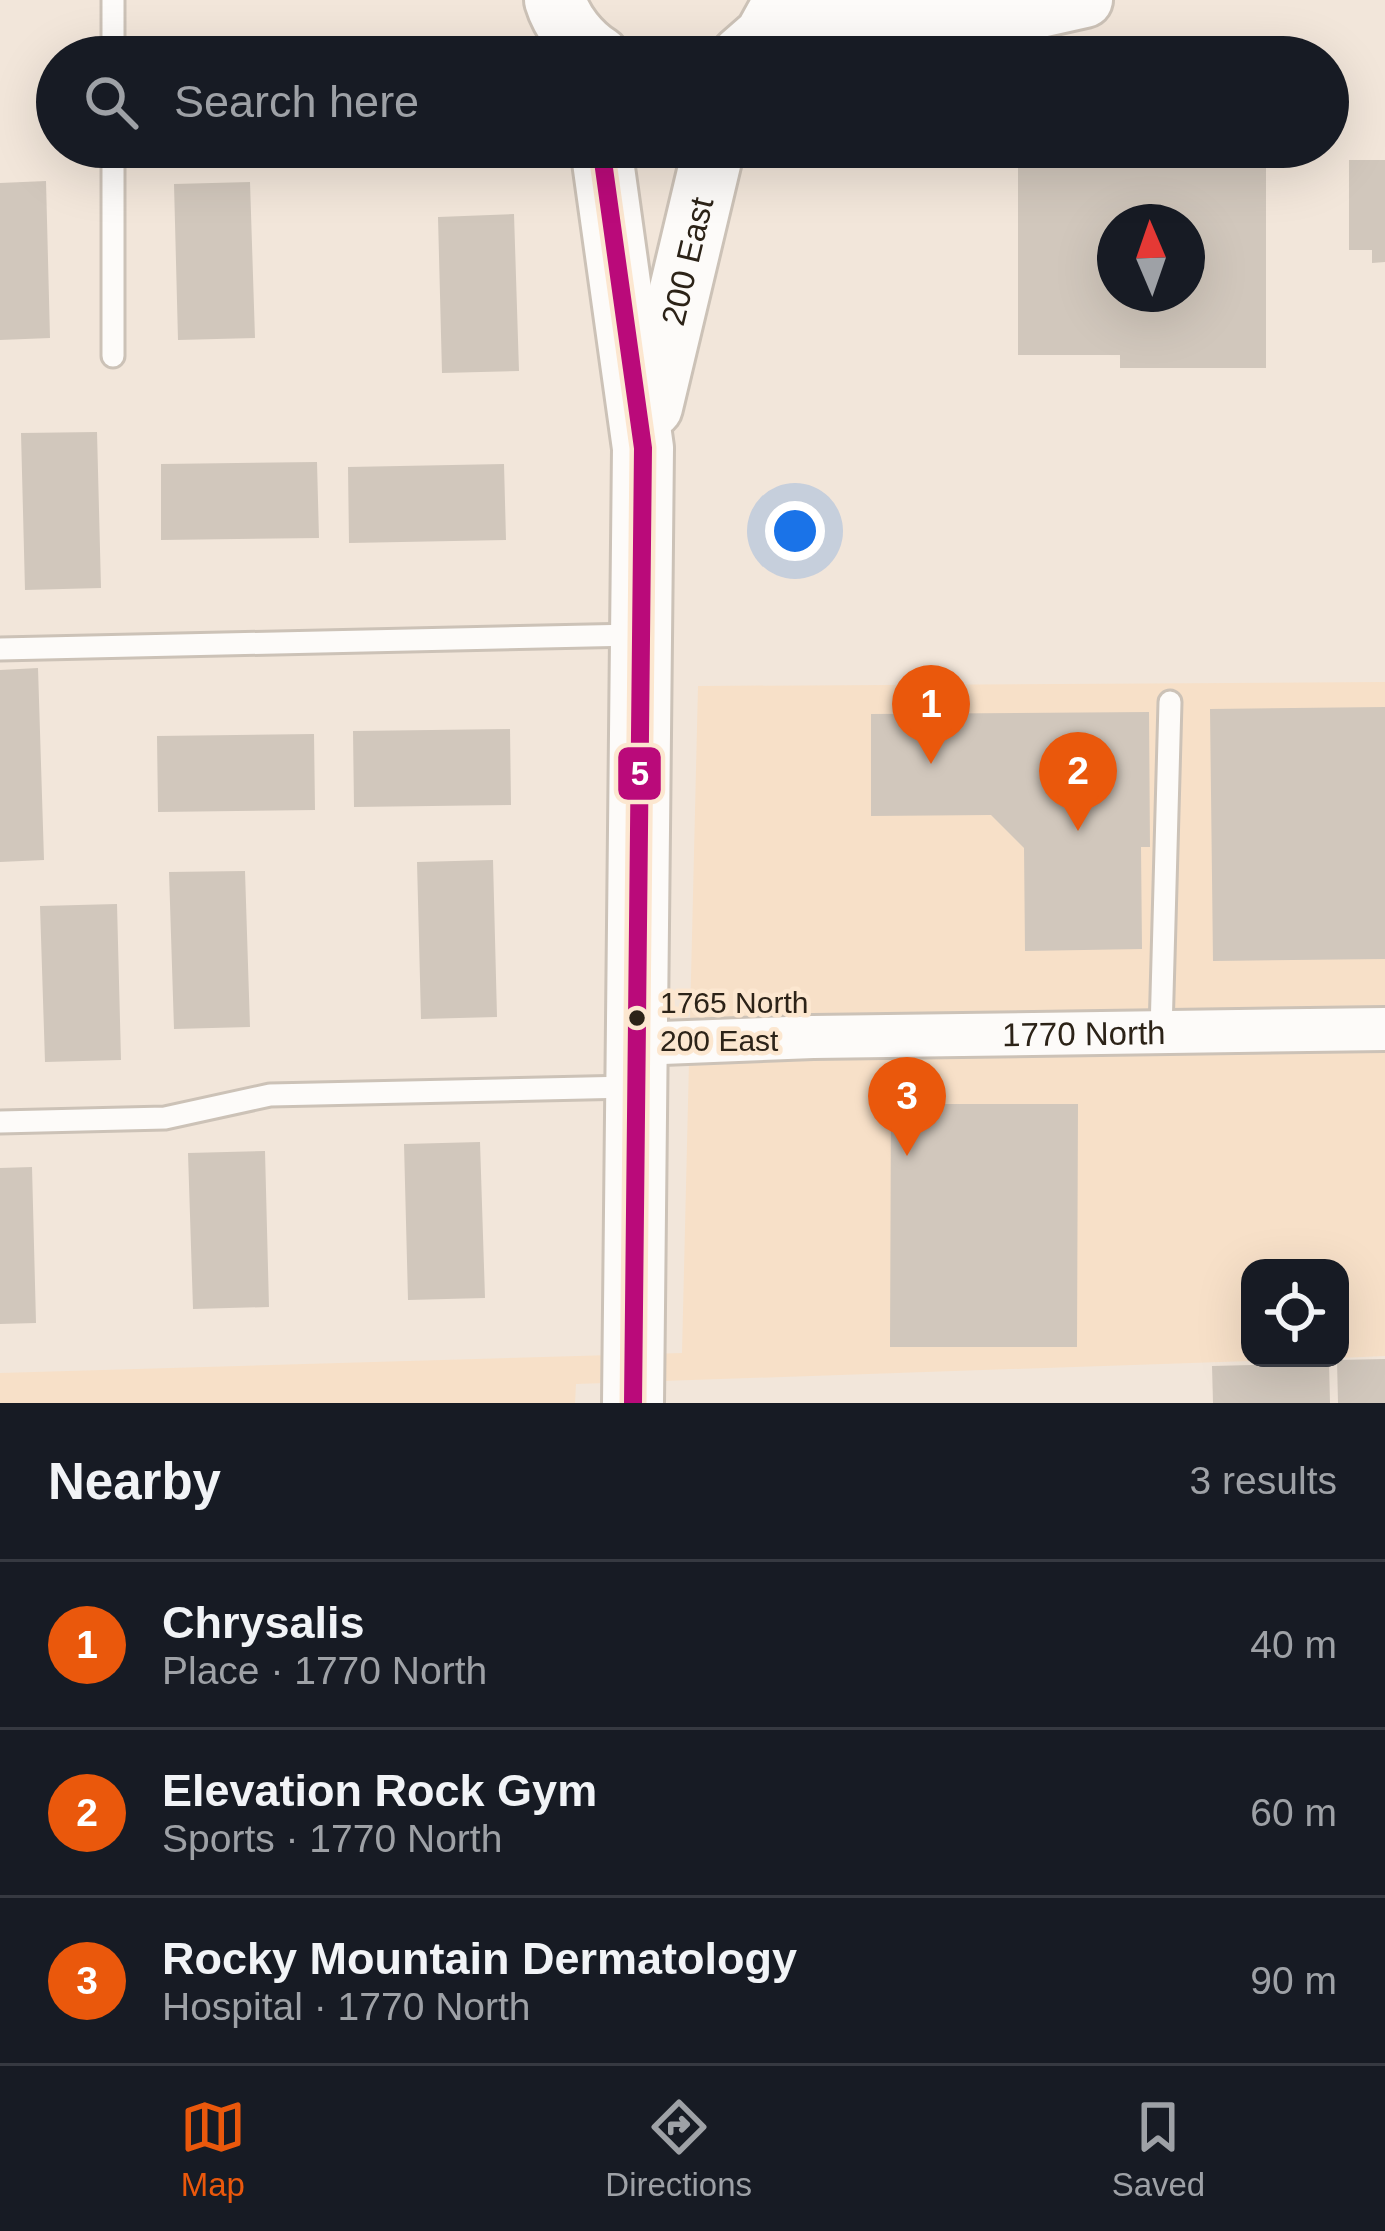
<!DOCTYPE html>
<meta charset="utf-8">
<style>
body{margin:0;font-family:Helvetica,sans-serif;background:#20242c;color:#f1f3f6}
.controls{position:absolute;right:36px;bottom:36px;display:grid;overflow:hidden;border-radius:24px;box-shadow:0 12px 48px #0002}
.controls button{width:108px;height:108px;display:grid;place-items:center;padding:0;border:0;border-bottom:3px solid #363941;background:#171b24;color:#f1f3f6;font:60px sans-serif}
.compass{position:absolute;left:1097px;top:204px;width:108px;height:108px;border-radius:50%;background:#171b24;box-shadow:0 12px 48px #0002;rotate:358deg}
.you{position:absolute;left:795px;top:531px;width:42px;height:42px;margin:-30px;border:9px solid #fff;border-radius:50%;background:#1a73e8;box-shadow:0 0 0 18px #1a73e833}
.badge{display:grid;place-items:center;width:78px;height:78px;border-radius:50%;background:#ea580c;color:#fff;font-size:39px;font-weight:700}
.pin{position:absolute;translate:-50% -99px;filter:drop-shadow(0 3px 6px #0008)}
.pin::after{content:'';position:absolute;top:63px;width:42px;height:36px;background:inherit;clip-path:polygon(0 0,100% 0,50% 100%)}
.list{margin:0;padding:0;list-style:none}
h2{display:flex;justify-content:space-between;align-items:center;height:156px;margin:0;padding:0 48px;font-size:51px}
h2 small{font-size:39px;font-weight:400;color:#9ea1a6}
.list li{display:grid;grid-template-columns:78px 1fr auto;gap:36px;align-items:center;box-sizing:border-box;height:168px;padding:0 48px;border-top:3px solid #363941}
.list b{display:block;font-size:45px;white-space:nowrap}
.list p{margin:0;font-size:39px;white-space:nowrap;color:#9ea1a6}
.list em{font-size:39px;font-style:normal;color:#9ea1a6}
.icon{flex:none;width:66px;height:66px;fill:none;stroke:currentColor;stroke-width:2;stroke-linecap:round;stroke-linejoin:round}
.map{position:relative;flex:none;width:1385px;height:1403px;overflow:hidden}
.search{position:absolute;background:#171b24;box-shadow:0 12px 48px #0002;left:36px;right:36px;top:36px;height:132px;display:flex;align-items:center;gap:30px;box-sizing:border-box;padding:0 42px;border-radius:66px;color:#9ea1a6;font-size:45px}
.sheet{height:660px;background:#171b24}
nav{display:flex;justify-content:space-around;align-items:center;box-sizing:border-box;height:168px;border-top:3px solid #363941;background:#171b24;font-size:33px;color:#9ea1a6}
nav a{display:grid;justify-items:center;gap:6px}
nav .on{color:#ea580c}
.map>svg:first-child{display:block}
</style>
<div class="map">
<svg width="1385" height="1403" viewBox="0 0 1385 1403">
<rect width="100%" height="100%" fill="#f2e6da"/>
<!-- built -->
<path fill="#f7e0c8" d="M1385 682V1356L1340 1358V1268H1250V1358H1335L576 1384 575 1403H0V1373L682 1353 698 686Z"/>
<!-- building -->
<path fill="#d1c7bc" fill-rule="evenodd" d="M1349 160H1385V262L1372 263V250H1349Z
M1266 163V368H1120V355H1018V164ZM1115 222H1187V294H1115Z
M46 181 50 338 0 340V183Z
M250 182 255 338 178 340 174 184Z
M514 214 519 371 442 373 438 217Z
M97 432 101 588 25 590 21 433Z
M317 462 319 538 161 540V464Z
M504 464 506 540 349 543 348 467Z
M38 668 44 860 0 862V670Z
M1385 707V959L1213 961 1210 709Z
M1149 712 1150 847H1141L1142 949 1025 951 1024 848 991 815 871 816V714Z
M510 729 511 805 354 807 353 731Z
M314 734 315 810 158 812 157 736Z
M493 860 497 1017 421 1019 417 862Z
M245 871 250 1027 174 1029 169 872Z
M117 904 121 1060 45 1062 40 906Z
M891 1104H1078L1077 1347H890Z
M480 1142 485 1298 408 1300 404 1144Z
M265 1151 269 1307 193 1309 188 1153Z
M32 1167 36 1323 0 1324V1168Z
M1385 1359V1403H1338L1337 1360Z
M1329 1363 1330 1403H1213L1212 1366Z"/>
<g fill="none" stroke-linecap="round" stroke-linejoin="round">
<defs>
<path id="service" d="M113 0V57
M113 356V147
M0 649 635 635
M1161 1032 1170 702
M0 1122 165 1118 270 1095 630 1087"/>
<g id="minor">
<path id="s1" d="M637 1044 813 1037 1385 1029"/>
</g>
<path id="tertiary" d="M765 36 847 17 1036 11 1085 0"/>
<g id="secondary">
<path d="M555 0C562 23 579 44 599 57"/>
<path d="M741 57 765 36 785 0"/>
<path d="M601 147 643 448 633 1403"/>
<path id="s2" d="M652 407 714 147"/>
</g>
</defs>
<!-- service casing -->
<use href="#service" stroke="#ccc2b7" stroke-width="27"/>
<!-- minor casing -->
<use href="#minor" stroke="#ccc2b7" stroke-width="48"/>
<!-- tertiary casing -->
<use href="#tertiary" stroke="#ccc2b7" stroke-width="60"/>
<!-- secondary casing -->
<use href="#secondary" stroke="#ccc2b7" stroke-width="66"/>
<!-- service -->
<use href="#service" stroke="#fdfbf9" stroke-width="21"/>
<!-- minor -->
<use href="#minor" stroke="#fdfbf9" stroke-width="42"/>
<!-- tertiary -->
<use href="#tertiary" stroke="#fdfbf9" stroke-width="54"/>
<!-- secondary -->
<use href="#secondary" stroke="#fdfbf9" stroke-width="60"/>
<defs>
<path id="bus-1" d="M601 147 643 448 633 1403"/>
</defs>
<!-- bus-1 casing -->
<use href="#bus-1" stroke="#fce7d0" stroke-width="27"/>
<!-- bus-1 -->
<use href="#bus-1" stroke="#ba0a7a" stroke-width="18"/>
</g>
<!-- markers -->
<circle fill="#2c2318" stroke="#fce7d0" stroke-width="4.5" cx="637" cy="1018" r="10"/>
<g text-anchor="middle" stroke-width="9" stroke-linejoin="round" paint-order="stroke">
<!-- bus labels -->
<g font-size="30" fill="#2c2318" stroke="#fce7d0" text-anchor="start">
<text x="660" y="1013">1765 North<tspan x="660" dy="38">200 East</tspan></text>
</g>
<!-- street labels -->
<g font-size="33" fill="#2c2318" stroke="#fce7d0">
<text dy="12" stroke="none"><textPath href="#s2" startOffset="150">200 East</textPath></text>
<text dy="12" stroke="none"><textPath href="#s1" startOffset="447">1770 North</textPath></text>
</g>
</g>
<rect stroke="#fce7d0" stroke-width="4.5" x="616" y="745" width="47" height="57" rx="12" fill="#ba0a7a"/>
<g font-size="33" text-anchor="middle" font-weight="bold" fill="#fff">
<text x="640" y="785">5</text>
</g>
</svg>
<div class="controls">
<button><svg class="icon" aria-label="locate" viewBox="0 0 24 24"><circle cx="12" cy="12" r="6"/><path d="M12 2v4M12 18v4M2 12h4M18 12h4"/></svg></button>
</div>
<svg class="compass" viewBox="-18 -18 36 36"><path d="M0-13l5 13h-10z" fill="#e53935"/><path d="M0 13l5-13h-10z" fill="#9ea1a6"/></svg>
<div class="you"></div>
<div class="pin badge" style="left:931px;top:764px">1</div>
<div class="pin badge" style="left:1078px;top:831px">2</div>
<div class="pin badge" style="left:907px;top:1156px">3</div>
<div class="search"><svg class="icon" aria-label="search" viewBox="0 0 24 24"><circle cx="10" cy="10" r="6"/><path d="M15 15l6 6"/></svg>Search here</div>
</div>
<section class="sheet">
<h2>Nearby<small>3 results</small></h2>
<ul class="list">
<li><span class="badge">1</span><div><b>Chrysalis</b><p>Place · 1770 North</p></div><em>40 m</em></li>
<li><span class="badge">2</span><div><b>Elevation Rock Gym</b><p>Sports · 1770 North</p></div><em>60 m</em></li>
<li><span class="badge">3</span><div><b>Rocky Mountain Dermatology</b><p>Hospital · 1770 North</p></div><em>90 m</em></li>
</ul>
</section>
<nav>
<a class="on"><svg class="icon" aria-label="map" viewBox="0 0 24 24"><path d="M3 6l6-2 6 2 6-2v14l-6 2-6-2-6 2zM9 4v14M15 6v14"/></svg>Map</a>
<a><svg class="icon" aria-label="directions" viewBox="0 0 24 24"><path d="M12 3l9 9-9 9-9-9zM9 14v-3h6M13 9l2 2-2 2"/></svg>Directions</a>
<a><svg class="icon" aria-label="saved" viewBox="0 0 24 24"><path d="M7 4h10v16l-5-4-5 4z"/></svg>Saved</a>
</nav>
